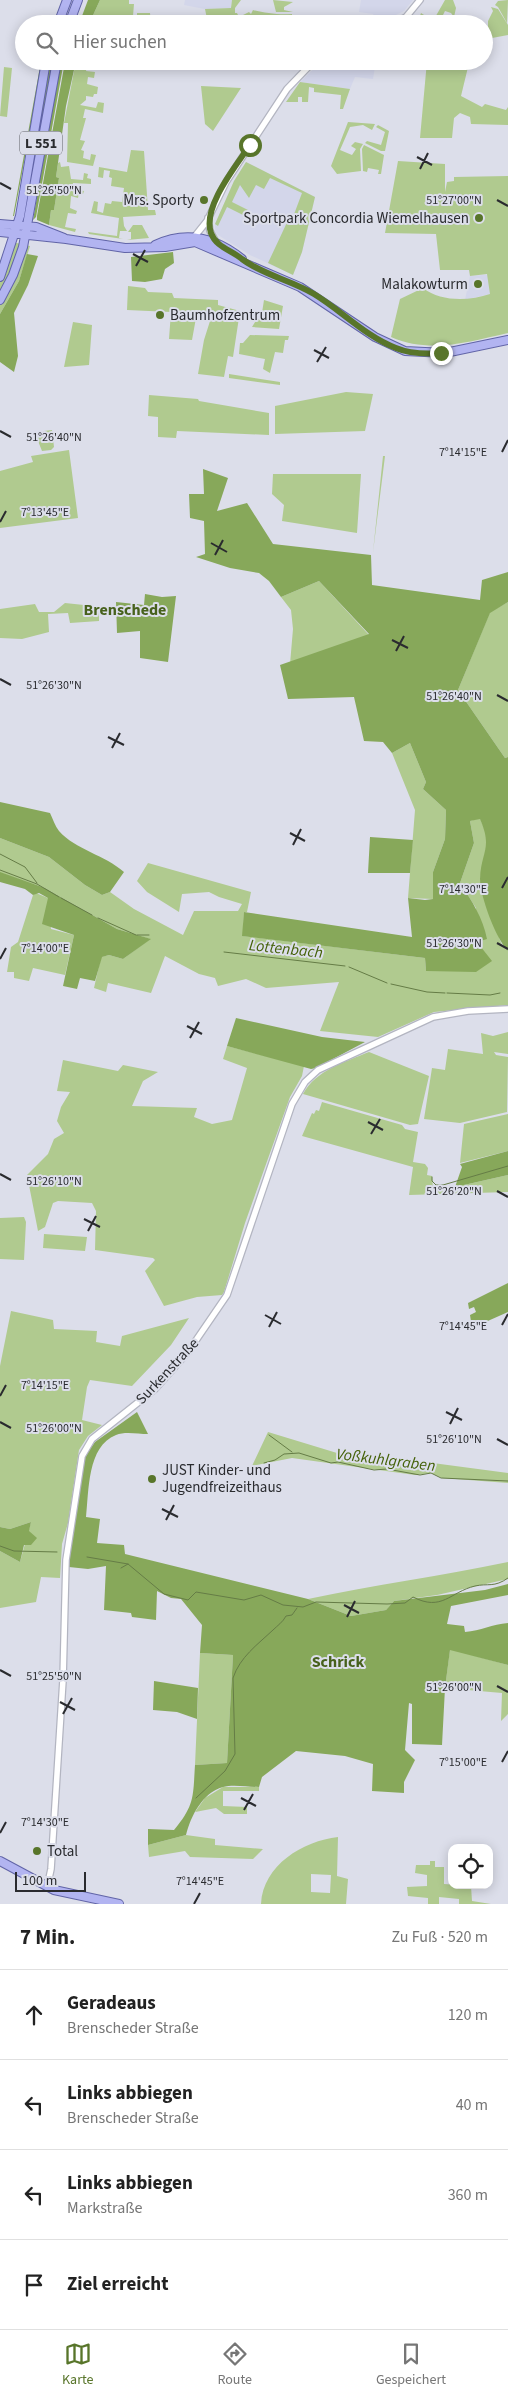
<!DOCTYPE html>
<html lang="de">
<meta charset="utf-8">
<style>
body{margin:0;font-family:"Source Sans 3",sans-serif;background:#f2f2f2;color:#222}
.controls{position:absolute;right:15px;bottom:15px;display:grid;overflow:hidden;border-radius:10px;box-shadow:0 2px 12px #0003}
.controls button{width:45px;height:45px;display:grid;place-items:center;padding:0;border:0;border-bottom:1px solid #e0e0e0;background:#fff;color:#222;font:25px sans-serif}
.scale{position:absolute;left:15px;bottom:12px;width:71px;box-sizing:border-box;padding-left:5px;border:2px solid #2a2b2f;border-top:0;font-size:14px;line-height:18px;white-space:nowrap;color:#2a2b2f;-webkit-text-stroke:4px #dcdeea;paint-order:stroke}
.stop{position:absolute;width:15px;height:15px;margin:-11px;border:4px solid #58752a;border-radius:50%;background:#fff}
.stop.end{background:#58752a;border-color:#fff;box-shadow:0 1px 5px #0008}
.list{margin:0;padding:0;list-style:none}
h2{display:flex;justify-content:space-between;align-items:center;height:65px;margin:0;padding:0 20px;font-size:21px}
h2 small{font-size:16px;font-weight:400;color:#767676}
.list li{display:grid;grid-template-columns:32px 1fr auto;gap:15px;align-items:center;box-sizing:border-box;height:90px;padding:0 20px;border-top:1px solid #e0e0e0}
.list b{display:block;font-size:19px;white-space:nowrap}
.list p{margin:0;font-size:16px;white-space:nowrap;color:#767676}
.list em{font-size:16px;font-style:normal;color:#767676}
.icon{flex:none;width:28px;height:28px;fill:none;stroke:currentColor;stroke-width:2;stroke-linecap:round;stroke-linejoin:round}
.map{position:relative;flex:none;width:508px;height:1904px;overflow:hidden}
.search{position:absolute;background:#fff;box-shadow:0 2px 12px #0003;left:15px;right:15px;top:15px;height:55px;display:flex;align-items:center;gap:12px;box-sizing:border-box;padding:0 18px;border-radius:28px;color:#767676;font-size:19px}
.sheet{height:425px;background:#fff}
nav{display:flex;justify-content:space-around;align-items:center;box-sizing:border-box;height:70px;border-top:1px solid #e0e0e0;background:#fff;font-size:14px;color:#767676}
nav a{display:grid;justify-items:center;gap:2px}
nav .on{color:#58752a}
.map>svg:first-child{display:block}
</style>
<div class="map">
<svg width="508" height="1904" viewBox="0 0 508 1904">
<rect width="100%" height="100%" fill="#dcdeea"/>
<!-- built -->
<path fill="#d3d6ea" d="M185 0H232L231 8 205 9 184 5Z
M361 0H413L404 11 378 24 373 14 359 12Z
M322 61H376L373 79 355 77 350 89 300 82Z
M246 162 315 197 302 252 293 275 250 255 218 235 215 231V224L234 181Z
M508 273 490 294 465 300 470 276Z"/>
<!-- green -->
<path fill="#b0ca8f" fill-rule="evenodd" d="M100 0H129V4H134L133 16H137V13H150L151 24H89Z
M232 0H241L235 8V13H237L239 17 249 12 251 14 253 10C264 13 279 15 292 14V17L312 20 313 24H227L224 22 223 18H220L219 22 208 24 205 9 231 8Z
M273 0 293 2 284 7V10L293 12H276Z
M445 0H453L456 8 454 17 451 13 445 11 439 23 423 24 424 21 422 20 420 23 419 19 421 13 424 15V19L425 16 433 21Z
M508 0 507 23 498 7 495 5 498 1Z
M491 7 498 9 508 25V35L492 38 488 36V21L493 11Z
M76 61H88L86 71 95 72 94 78 88 77 87 84 98 87 97 94H94L93 97 86 96V100L80 105 96 108 98 102 104 103 103 113 85 109 83 118H86L80 140 85 141 81 150 84 151 83 158 90 160 91 154 96 155 93 166 67 162 68 123H64Z
M427 61 469 63 461 96 482 107 485 104 506 110 508 107V125L471 124 470 117 460 113 454 118 452 138H420Z
M4 67 12 68 7 117 0 116Z
M300 82 350 89 343 109H340L341 95 314 92V88L309 87 308 102H302V97H298V102H286Z
M201 86 241 88 213 131 205 124Z
M348 122 375 124 372 130 363 125 350 127 340 150 352 155 356 149 351 146 355 142 363 144 360 149 361 171 337 174 331 166Z
M378 125 389 131 385 151H381L365 143 367 141 381 145 385 132 376 127Z
M364 145 384 155 381 174H378L379 170 368 168 367 172 363 171 362 149Z
M131 150 144 151 148 210H155L156 215 123 217 124 226 127 231H120L119 238 123 239 89 234 88 232 117 236 119 218 91 213 94 201 98 202 97 211 103 213 105 203 111 204 112 201 122 202 124 188 111 186 112 178 109 177 110 171 104 170 103 178 98 177 99 167 127 172Z
M398 161 445 164V192L447 182 454 181V177L508 176V333C468 342 430 354 391 337L400 299 423 288C441 302 469 301 490 294L487 274 470 276 469 270H440L436 234 385 233Z
M60 162 61 167 69 166 71 179 83 180 84 173 88 174 87 178 91 179V184L73 183 72 188 84 191 83 194 79 193 78 198 71 196 70 208 77 211 76 214 68 213 65 227 76 229 75 232 49 225 51 210H54L59 178 56 177 58 163Z
M246 162 315 197 302 252 293 275 268 263 290 216 293 217 302 193 270 178 264 189 256 185 249 198 240 185 232 202 248 210 245 216 227 207 218 226 215 224 234 181Z
M133 225H142L149 238 127 240 131 239V232H128Z
M8 241 30 246 19 281 0 314V262Z
M128 286 145 288 148 292 172 293 174 298 218 300V305L240 311 233 357 228 356 224 377 198 374 204 340 210 321 196 318 192 340 169 339 171 312 127 310Z
M264 300 283 306 279 329 252 327 257 319H261Z
M73 322 92 325 89 365 64 367Z
M250 335 289 336 288 340H285L283 353 275 352 270 373 263 369 265 359 239 354 240 343H243Z
M229 374 280 382V385L229 378Z
M346 392 373 394 365 431 275 434V406Z
M149 395 198 399 199 401 269 413V435L177 431 176 438 158 437V417L148 416Z
M52 430 54 447 51 450 42 451 38 441 39 435 44 431Z
M69 450 78 518 0 528V471L33 462 31 456Z
M383 456H385L373 552Z
M273 474H361L357 533 282 521 284 505 272 494Z
M319 581 369 635 290 664 293 629 291 610 281 597Z
M508 602V757L505 758 458 690 490 612Z
M65 603 84 605 89 610 99 609V621L70 623 68 613 48 614 49 632 22 639 0 638V609L35 604 39 612H54Z
M410 743 426 782 423 789 446 810 445 839 433 872V899L408 898 415 810 392 753Z
M480 818 488 838 480 880 501 943 508 951V1005L434 1012 378 1037 320 1031 339 982 266 988 246 979 218 986 215 978 199 974 165 956 151 993 108 983 106 992 94 988 101 957 109 955 123 959 150 939 117 929 45 888 0 873V838L49 857 85 885 102 895 110 892 134 909 183 935 194 911H238L242 904 219 897 209 892 182 894 179 912 147 892 137 881 148 863 251 892 247 912H244L243 936 425 958 426 971 448 970 476 942V908L460 883 474 843 470 821Z
M36 893 48 898 51 929 74 935 65 975 33 968 29 981 14 978V972H7L11 947 18 942 33 895Z
M508 1032V1054L494 1052 496 1055 508 1057 507 1112 460 1123 424 1119 432 1068 445 1070 448 1049 483 1054 481 1033 493 1036Z
M227 1046 304 1066 302 1076 290 1097 245 1223 224 1292 222 1295 197 1297 164 1306 145 1271 155 1260 153 1258 95 1250 96 1211 92 1203 58 1201 53 1203 45 1227 38 1231 27 1175 48 1154 54 1139 64 1133 57 1121 61 1107 70 1092 57 1091 63 1060 118 1071 123 1065 158 1072 143 1081 132 1106 197 1108 194 1117 212 1124 232 1120 247 1068 223 1059Z
M369 1052 429 1076 418 1124 410 1125 303 1094C316 1070 345 1062 369 1052Z
M322 1102 402 1125 405 1129 418 1132 413 1162 425 1164 428 1168 427 1175 432 1176 433 1189 455 1187 508 1175V1192L409 1195 413 1167 302 1136 312 1113 314 1114 316 1110 319 1111Z
M508 1114V1151L460 1163 464 1124Z
M24 1217 26 1222 24 1260 0 1259V1218Z
M44 1234 87 1237 85 1251 43 1248Z
M11 1311 53 1320 54 1329 97 1331 96 1342 120 1346 122 1336 189 1318 171 1345 132 1386 90 1380 87 1387 82 1420 102 1425 88 1436 79 1450 68 1523 62 1544 60 1578 41 1577 36 1602 0 1608V1551L20 1562 31 1522 10 1529 0 1527V1366Z
M268 1432 337 1453 410 1460 508 1473V1483L442 1478 431 1473 415 1475 292 1458 252 1466Z
M508 1562V1579L437 1595 394 1601 386 1610 351 1616 308 1599C374 1585 441 1576 508 1562Z
M450 1649 508 1665V1714L501 1721 502 1693 445 1688Z
M200 1653 233 1655 227 1763 195 1765Z
M223 1787H259V1791H223V1806L247 1807V1814H224L216 1808 195 1812 205 1798Z
M186 1835 215 1839V1845L263 1849 253 1859 190 1857 185 1851 149 1857 148 1845Z
M338 1837 337 1876 348 1879 346 1904H261C263 1865 303 1841 338 1837ZM311 1874 331 1875 330 1893 311 1892Z
M430 1861H435V1867H444V1884L471 1886 472 1901 491 1904H459V1899L439 1897V1904H428V1898L408 1896 407 1887 427 1886V1875L415 1873 416 1865H430Z"/>
<!-- forest -->
<path fill="#87a85a" d="M88 0H100L89 24H79Z
M41 61H43L14 216H13Z
M49 61H54L35 163H33V152Z
M60 61H64L36 217 33 220Z
M76 61 66 106 56 177 59 178 54 210H51L49 225 37 220V216L65 62Z
M173 252 174 263 165 269 162 279 145 282 132 281 131 257Z
M27 254 38 256 28 285 14 313 18 356 14 372 0 362V314L19 281Z
M203 469 228 478 217 511 247 503 273 544 371 555 372 585 480 600 482 580 508 572V602L490 613 458 690 505 758 508 757V951C496 939 480 896 480 879 481 851 493 849 480 819L470 821 474 843 460 883C472 901 483 918 487 939L477 942 492 961 476 972 426 971 425 958 242 936 244 912 412 937 408 898 425 900 433 899V872L445 839 446 810 423 789 426 782 410 743 392 753 383 742 364 741 354 697 288 699 280 665 369 634 319 581 281 597 269 581 259 573 230 568 196 557 205 554 204 521 190 518 189 494H204Z
M145 594 162 597 176 596 168 662 140 658V631L117 633 116 602 144 605Z
M0 802 50 813C53 819 55 826 59 831 76 850 105 855 124 872L110 892 102 895 85 885 49 857 0 838Z
M370 837 413 840 410 873H368Z
M0 872 45 888 117 929 151 939 123 959 109 955 102 957 95 981 80 978 77 989 63 986 74 935 42 924 48 898 39 893 33 895 25 889 0 882Z
M236 1018 322 1037 365 1042 316 1068 311 1069 227 1046Z
M508 1151V1175L455 1187 462 1167 460 1164Z
M508 1283V1312L472 1328 470 1315 476 1312 474 1307 469 1309 468 1303Z
M137 1412 148 1434C138 1434 125 1431 116 1435 87 1446 89 1492 86 1517L100 1519 97 1543 124 1545 125 1554 308 1599 351 1616 386 1610 394 1601 485 1590 508 1584V1595L451 1606 447 1624 464 1626 465 1632C481 1631 492 1624 508 1623V1665L450 1650 445 1688 442 1745 412 1744V1704L409 1703 405 1750 415 1760 404 1782V1793L372 1791 373 1764 345 1756 296 1751 262 1777 259 1787C248 1787 233 1784 223 1787 202 1793 191 1816 186 1835L148 1845V1829L174 1830C195 1805 193 1796 195 1765L227 1763 233 1655 200 1653 202 1625 181 1599 171 1598 157 1591 156 1620 132 1617 131 1613 104 1610 106 1566 88 1569 69 1567 71 1536 84 1457 95 1442Z
M31 1522 29 1531 37 1538 31 1545H24L20 1562 0 1551V1527L10 1529Z
M154 1681 198 1688 197 1719 177 1712 153 1710Z"/>
<g fill="none" stroke-linecap="round" stroke-linejoin="round">
<!-- stream -->
<path stroke="#657c46" stroke-width="1" d="M0 854 25 867 37 883
M0 870 37 884 59 897
M61 898 92 915
M98 918 136 935
M137 935H149
M224 952 345 966
M349 967 387 983
M391 984 427 992 445 993
M447 993 490 995 500 993
M432 1177V1181L436 1185H443L508 1166
M269 1435 292 1452
M264 1463 275 1460 284 1454 299 1453 331 1463 338 1462 374 1470 387 1469 420 1475 431 1473 441 1478 508 1481
M0 1546 14 1551 57 1552
M87 1557 128 1564 164 1594 188 1600 196 1592 244 1600 261 1595 283 1605 303 1607 316 1602 387 1604 405 1603 413 1597C442 1612 450 1592 475 1586 488 1583 494 1588 508 1578
M121 1568 128 1564
M196 1798 225 1771 235 1754 233 1678C240 1657 257 1645 273 1630 277 1626 283 1622 286 1616L292 1615 297 1608"/>
<defs>
<path id="minor" d="M392 24 406 17 420 0
M208 218 210 231 217 244
M195 236 207 221 226 182 287 89 314 61
M48 1883 51 1869 63 1680 66 1560 82 1456 92 1439 155 1389 188 1352 227 1295 292 1104 305 1082 318 1070 433 1017 468 1011 508 1009"/>
<path id="major" d="M58 24 67 0
M69 24 78 0
M0 224 36 227 64 238
M0 232 66 239 125 248 165 247 195 242 300 287 375 337 405 351 445 353 508 340
M155 245C187 230 216 238 242 259
M0 277 20 216 46 61
M0 300 13 275 23 247 57 61
M0 1861 54 1890 119 1904"/>
</defs>
<!-- minor casing -->
<use href="#minor" stroke="#b3b5c1" stroke-width="8"/>
<!-- major casing -->
<use href="#major" stroke="#6164a7" stroke-width="10"/>
<!-- minor -->
<use href="#minor" stroke="#fff" stroke-width="5.5"/>
<!-- major -->
<use href="#major" stroke="#b2b4f1" stroke-width="8"/>
</g>
<g fill="none" stroke-linecap="round" stroke-linejoin="round">
<!-- route -->
<path stroke="#58752a" stroke-width="6" d="M250 145C236 166 202 207 211 233 216 247 231 250 242 259 263 275 291 280 314 294 342 311 365 336 396 348 410 354 427 354 441 353"/>
</g>
<!-- ticks -->
<path fill="none" stroke="#2a2b2f" stroke-width="2" d="M417 157 432 165M420 169 428 153M0 183 11 189M497 200 508 206M133 254 148 262M136 266 145 250M314 350 329 358M317 362 326 347M0 431 11 437M502 452 508 440M0 522 6 511M211 543 227 552M215 555 223 540M392 640 408 648M396 651 404 636M0 679 11 685M497 695 508 701M108 737 124 745M112 748 120 733M290 833 305 841M293 845 301 829M502 888 508 877M497 943 508 949M0 959 6 948M187 1026 202 1034M190 1038 199 1022M368 1122 383 1130M371 1134 380 1119M0 1174 11 1180M497 1191 508 1197M84 1219 100 1227M88 1231 96 1216M265 1315 281 1324M502 1325 508 1314M269 1327 277 1312M0 1396 6 1385M446 1412 462 1420M0 1422 11 1428M450 1424 458 1408M497 1439 508 1445M162 1509 178 1517M166 1520 174 1505M344 1605 359 1613M347 1617 355 1601M0 1670 11 1676M497 1686 508 1692M60 1702 75 1710M63 1714 72 1698M502 1762 508 1751M241 1798 256 1806M244 1810 253 1794M0 1833 6 1822M194 1904 200 1893"/>
<!-- markers -->
<g fill="#58752a" stroke="#dcdeea" stroke-width="2">
<circle cx="204" cy="200" r="5"/>
<circle cx="479" cy="218" r="5"/>
<circle cx="478" cy="284" r="5"/>
<circle cx="160" cy="315" r="5"/>
<circle cx="152" cy="1479" r="5"/>
<circle cx="37" cy="1851" r="5"/>
</g>
<g text-anchor="middle" stroke-width="4" stroke-linejoin="round" paint-order="stroke">
<!-- shield labels -->
<rect fill="#dcdeea" stroke="#5f6167" stroke-width="1" x="20" y="131.5" width="42" height="23" rx="4"/>
<g font-size="14" font-weight="bold" fill="#2a2b2f">
<text x="41" y="148">L 551</text>
</g>
<!-- poi labels -->
<g font-size="15" fill="#2a2b2f" stroke="#dcdeea" text-anchor="end">
<text x="194" y="205">Mrs. Sporty</text>
<text x="469" y="223">Sportpark Concordia Wiemelhausen</text>
<text x="468" y="289">Malakowturm</text>
<text x="170" y="320" text-anchor="start">Baumhofzentrum</text>
<text x="162" y="1475" text-anchor="start">JUST Kinder- und<tspan x="162" dy="17">Jugendfreizeithaus</tspan></text>
<text x="47" y="1856" text-anchor="start">Total</text>
</g>
<!-- street labels -->
<g font-size="15" fill="#2a2b2f" stroke="#dcdeea">
<text transform="translate(167 1371) rotate(-47)" y="5">Surkenstraße</text>
</g>
<!-- neighbourhood labels -->
<g font-size="16" font-weight="bold" fill="#47611c" stroke="#dcdeea">
<text x="125" y="615">Brenschede</text>
<text x="338" y="1667">Schrick</text>
</g>
<!-- water labels -->
<g font-size="16" font-style="italic" fill="#446108" stroke="#dcdeea">
<text transform="translate(286 948) rotate(6)" y="6">Lottenbach</text>
<text transform="translate(386 1459) rotate(7)" y="6">Voßkuhlgraben</text>
</g>
</g>
<g font-size="12" text-anchor="middle" fill="#2a2b2f" stroke="#dcdeea" stroke-width="4" stroke-linejoin="round" paint-order="stroke">
<text x="54" y="194">51°26'50"N</text>
<text x="454" y="204">51°27'00"N</text>
<text x="54" y="441">51°26'40"N</text>
<text x="463" y="456">7°14'15"E</text>
<text x="45" y="516">7°13'45"E</text>
<text x="54" y="689">51°26'30"N</text>
<text x="454" y="700">51°26'40"N</text>
<text x="463" y="893">7°14'30"E</text>
<text x="454" y="947">51°26'30"N</text>
<text x="45" y="952">7°14'00"E</text>
<text x="54" y="1185">51°26'10"N</text>
<text x="454" y="1195">51°26'20"N</text>
<text x="463" y="1330">7°14'45"E</text>
<text x="45" y="1389">7°14'15"E</text>
<text x="54" y="1432">51°26'00"N</text>
<text x="454" y="1443">51°26'10"N</text>
<text x="54" y="1680">51°25'50"N</text>
<text x="454" y="1691">51°26'00"N</text>
<text x="463" y="1766">7°15'00"E</text>
<text x="45" y="1826">7°14'30"E</text>
<text x="200" y="1885">7°14'45"E</text>
</g>
</svg>
<div class="controls">
<button><svg class="icon" aria-label="locate" viewBox="0 0 24 24"><circle cx="12" cy="12" r="6"/><path d="M12 2v4M12 18v4M2 12h4M18 12h4"/></svg></button>
</div>
<div class="scale">100 m</div>
<div class="stop" style="left:250px;top:145px"></div>
<div class="stop end" style="left:441px;top:353px"></div>
<div class="search"><svg class="icon" aria-label="search" viewBox="0 0 24 24"><circle cx="10" cy="10" r="6"/><path d="M15 15l6 6"/></svg>Hier suchen</div>
</div>
<section class="sheet">
<h2>7 Min.<small>Zu Fuß · 520 m</small></h2>
<ul class="list">
<li><svg class="icon" aria-label="ahead" viewBox="0 0 24 24"><path d="M12 20V5M6 11l6-6 6 6"/></svg><div><b>Geradeaus</b><p>Brenscheder Straße</p></div><em>120 m</em></li>
<li><svg class="icon" aria-label="left" viewBox="0 0 24 24"><path d="M17 20v-9H6M10 6l-5 5 5 5"/></svg><div><b>Links abbiegen</b><p>Brenscheder Straße</p></div><em>40 m</em></li>
<li><svg class="icon" aria-label="left" viewBox="0 0 24 24"><path d="M17 20v-9H6M10 6l-5 5 5 5"/></svg><div><b>Links abbiegen</b><p>Markstraße</p></div><em>360 m</em></li>
<li><svg class="icon" aria-label="arrive" viewBox="0 0 24 24"><path d="M6 21V4h12l-3 4 3 4H6"/></svg><div><b>Ziel erreicht</b></div></li>
</ul>
</section>
<nav>
<a class="on"><svg class="icon" aria-label="map" viewBox="0 0 24 24"><path d="M3 6l6-2 6 2 6-2v14l-6 2-6-2-6 2zM9 4v14M15 6v14"/></svg>Karte</a>
<a><svg class="icon" aria-label="directions" viewBox="0 0 24 24"><path d="M12 3l9 9-9 9-9-9zM9 14v-3h6M13 9l2 2-2 2"/></svg>Route</a>
<a><svg class="icon" aria-label="saved" viewBox="0 0 24 24"><path d="M7 4h10v16l-5-4-5 4z"/></svg>Gespeichert</a>
</nav>
